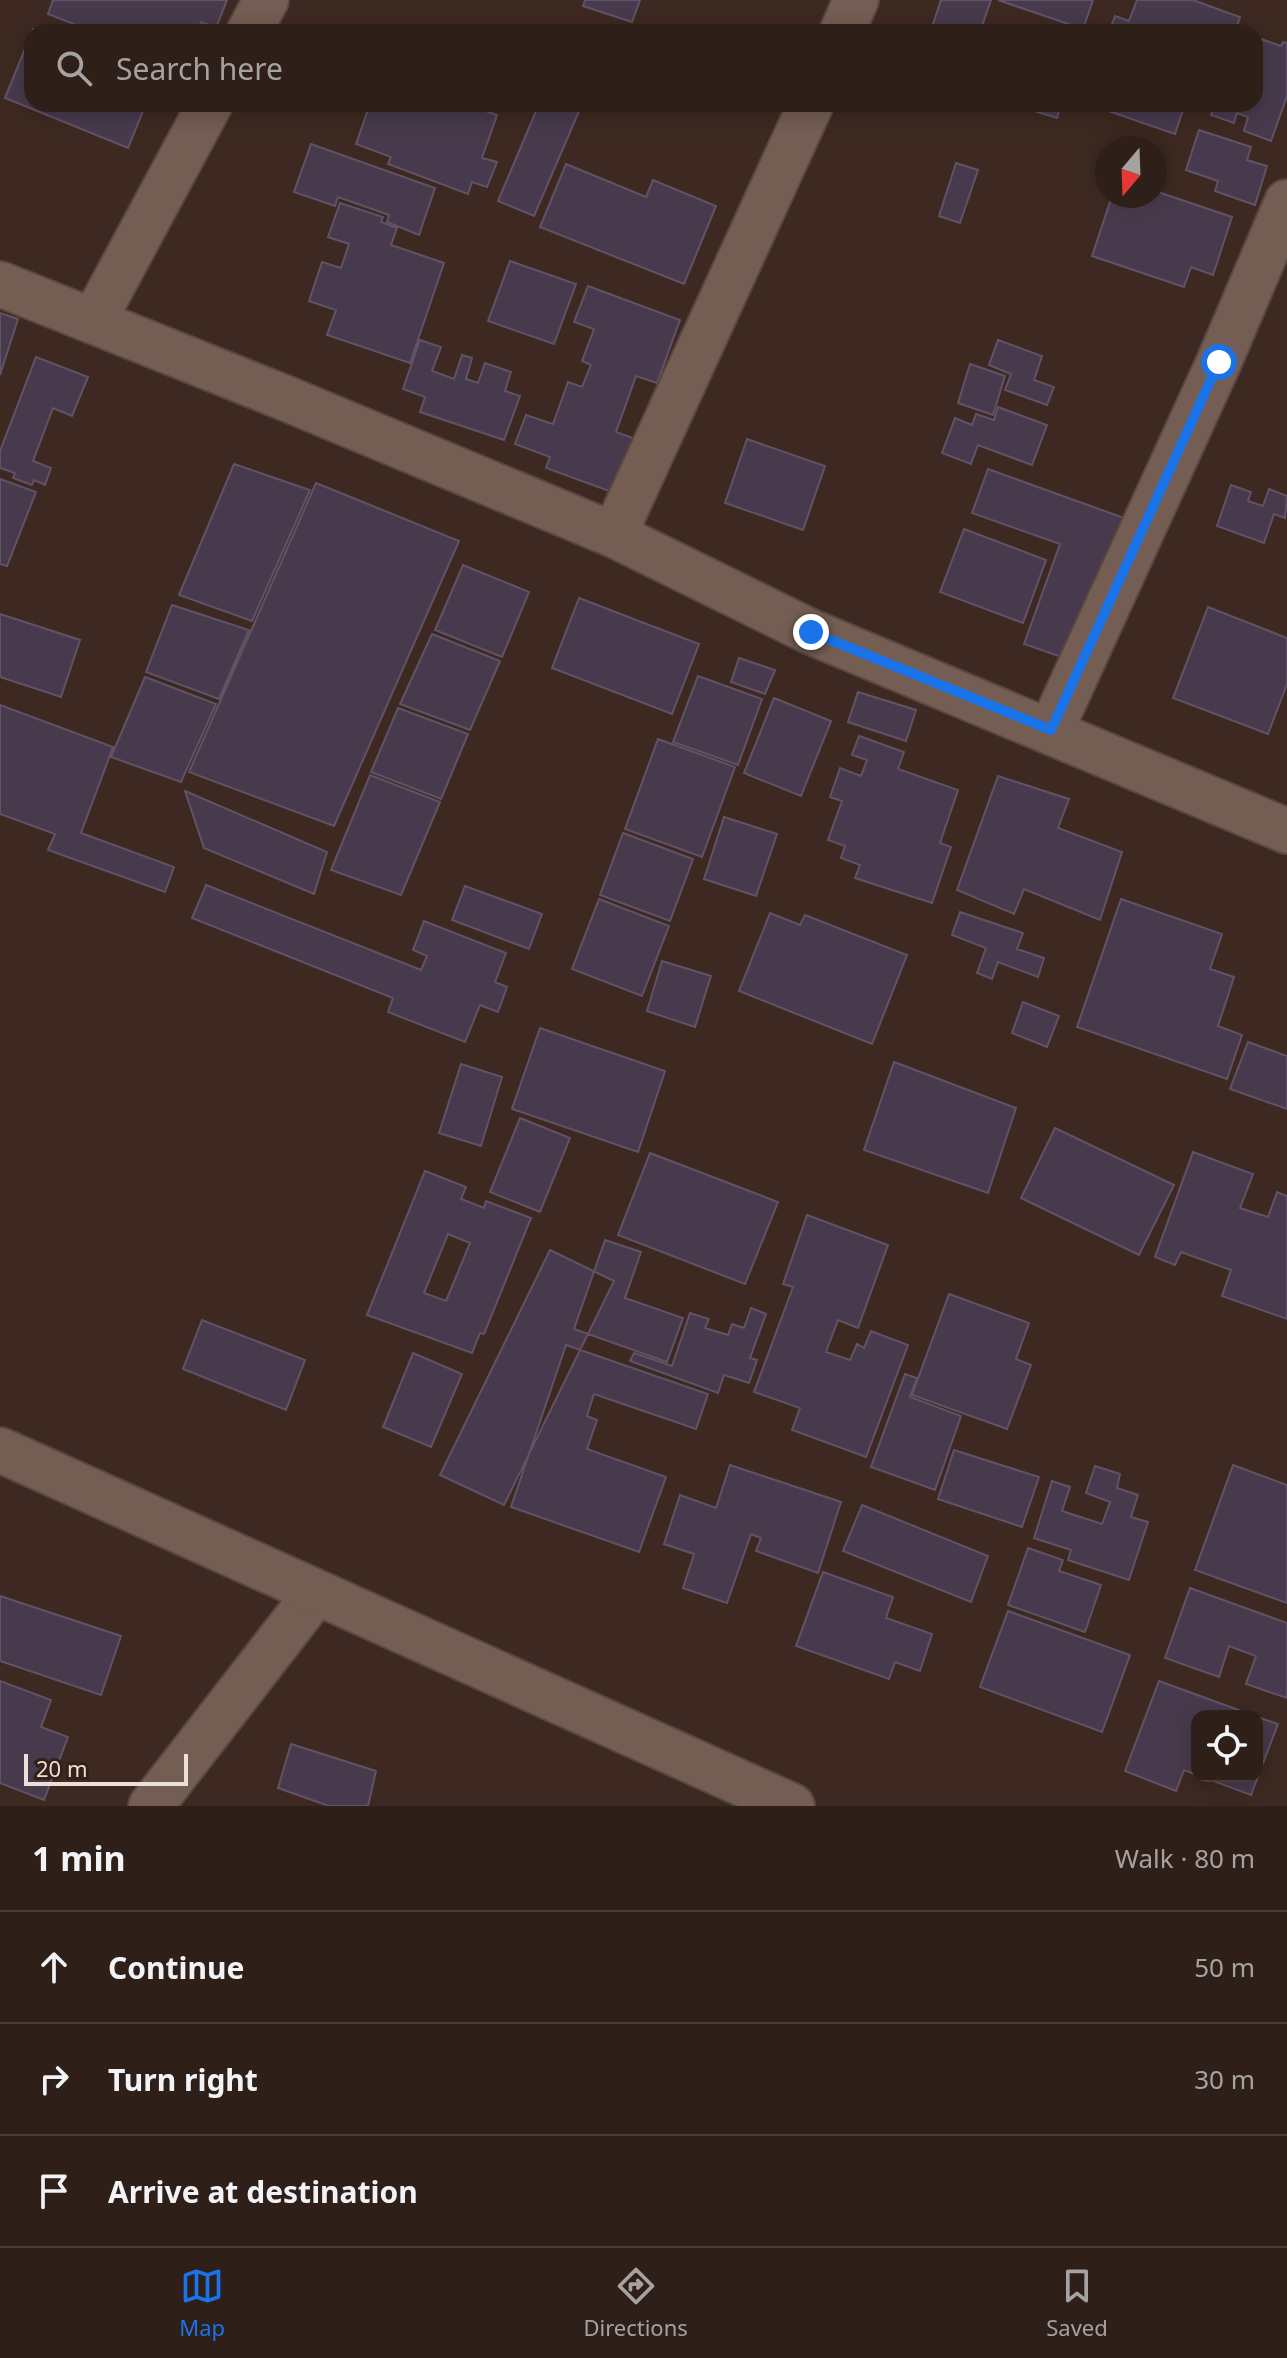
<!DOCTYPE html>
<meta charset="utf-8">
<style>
body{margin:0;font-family:"Noto Sans",sans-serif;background:#362722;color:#f1f3f6}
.controls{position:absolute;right:24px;bottom:24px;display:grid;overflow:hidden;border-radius:16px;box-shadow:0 4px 20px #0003}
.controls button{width:72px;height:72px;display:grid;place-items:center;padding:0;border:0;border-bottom:2px solid #493d38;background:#2e1f19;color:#f1f3f6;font:40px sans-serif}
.compass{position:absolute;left:1095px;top:136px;width:72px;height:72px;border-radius:50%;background:#2e1f19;box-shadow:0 4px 20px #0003;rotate:199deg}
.scale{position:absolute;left:24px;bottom:20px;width:164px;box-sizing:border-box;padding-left:8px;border:4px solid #ecded8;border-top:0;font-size:22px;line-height:28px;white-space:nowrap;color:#ecded8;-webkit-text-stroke:6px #332017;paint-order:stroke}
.stop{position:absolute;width:24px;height:24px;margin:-18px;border:6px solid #1a73e8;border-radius:50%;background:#fff}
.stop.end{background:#1a73e8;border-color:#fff;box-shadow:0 2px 8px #0008}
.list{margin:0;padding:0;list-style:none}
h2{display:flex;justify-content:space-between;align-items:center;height:104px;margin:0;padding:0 32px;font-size:34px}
h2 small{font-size:26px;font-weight:400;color:#a7a2a2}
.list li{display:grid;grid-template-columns:52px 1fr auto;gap:24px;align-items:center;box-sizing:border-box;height:112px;padding:0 32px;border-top:2px solid #493d38}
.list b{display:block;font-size:30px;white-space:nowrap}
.list em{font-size:26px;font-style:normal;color:#a7a2a2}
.icon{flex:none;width:44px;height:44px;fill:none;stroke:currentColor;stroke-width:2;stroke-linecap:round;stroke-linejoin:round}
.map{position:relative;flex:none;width:1287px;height:1806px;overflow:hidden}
.search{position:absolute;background:#2e1f19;box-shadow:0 4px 20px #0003;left:24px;right:24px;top:24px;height:88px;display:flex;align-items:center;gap:20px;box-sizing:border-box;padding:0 28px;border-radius:24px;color:#a7a2a2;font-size:30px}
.sheet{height:440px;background:#2e1f19}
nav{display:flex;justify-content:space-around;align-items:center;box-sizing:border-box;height:112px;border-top:2px solid #493d38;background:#2e1f19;font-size:22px;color:#a7a2a2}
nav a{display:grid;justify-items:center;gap:4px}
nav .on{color:#1a73e8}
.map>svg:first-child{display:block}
</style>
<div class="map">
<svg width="1287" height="1806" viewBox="0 0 1287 1806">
<rect width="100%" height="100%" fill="#3d2921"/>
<!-- building -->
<path fill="#473a4c" stroke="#615365" stroke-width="2" fill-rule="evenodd" d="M53 0H227L216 28 201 22 197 32H94L48 14Z
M585 0H640L632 22 583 6Z
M941 0H991L980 32H946L932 27Z
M998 0H1093L1083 29Z
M1137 0H1193L1240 17 1236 29 1245 32H1123L1111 27 1115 16 1129 21Z
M1003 25 1025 32H1000Z
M33 29 40 32H32V104H146L128 148 5 98Z
M1261 39 1281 46 1283 42 1287 43V96L1271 141 1244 131 1248 117 1237 113 1234 123 1211 115 1215 104H1255V55Z
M370 104H466L497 115 482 158 497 162 487 187 472 182 468 194 388 164 391 157 356 144Z
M539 104H569L580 109 534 216 498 201Z
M1012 104H1061L1057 118Z
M1088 104H1185L1175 134Z
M1199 130 1251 147 1247 160 1267 166 1255 205 1215 191 1218 181 1186 170Z
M311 144 435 188 419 235 387 222 389 215 338 197 335 206 294 192Z
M956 163 978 170 960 223 939 216Z
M566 164 646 197 653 180 716 206 684 284 540 227Z
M1155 191 1232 217 1213 275 1191 267 1184 287 1092 256 1112 196H1155Z
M340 203 383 217 381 222 397 228 391 245 444 263 410 363 327 335 336 310 309 301 322 262 341 268 349 244 328 237Z
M510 261 576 284 554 344 488 321Z
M588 286 680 320 657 383 636 376 616 432 638 440 620 495 546 468 550 457 515 444 526 415 553 424 568 382 582 387 591 365 582 361 594 329 574 322Z
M0 313 18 319 0 375Z
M420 340 441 347 432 371 454 379 462 355 472 358 466 379 478 383 485 363 511 372 505 391 520 396 504 440 420 412 425 397 403 389Z
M998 340 1042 356 1034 380 1054 387 1047 405 1005 390 1011 374 989 365Z
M36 357 88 377 72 416 53 408 33 461 51 468 45 485 34 480 32 485 13 478 15 473 0 468V451Z
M970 364 1005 376 993 415 958 403Z
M998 407 1047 425 1032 465 978 445 971 464 942 453 955 418 972 425 976 414 994 420Z
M747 439 825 466 803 530 725 503Z
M234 464 310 490 252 621 179 595Z
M988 469 1124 518 1073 661 1024 644 1060 544 972 513Z
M0 479 36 492 7 566 0 564Z
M316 483 459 541 334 826 189 772Z
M1231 485 1251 492 1248 501 1263 506 1269 489 1287 496 1285 518 1274 514 1264 543 1217 526Z
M964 529 1046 560 1023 623 940 592Z
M463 565 529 592 502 657 435 630Z
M579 598 699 644 672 714 552 668Z
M172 605 249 630 219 699 146 672Z
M1208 607 1287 638V684L1268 734 1173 698Z
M0 614 80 640 61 697 0 677Z
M432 634 500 661 470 730 400 704Z
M739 658 775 670 765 694 731 682Z
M698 676 762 699 738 765 673 742Z
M145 677 216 704 181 782 111 757Z
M858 692 916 710 906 741 848 722Z
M774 698 831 721 801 796 744 773Z
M0 705 113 747 81 833 174 867 165 892 48 850 55 834 0 814Z
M398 708 468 734 441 799 371 772Z
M859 736 904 752 898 769 958 790 940 843 951 847 932 903 855 878 860 865 841 858 845 846 828 840 842 801 830 797 840 768 861 776 867 760 852 755Z
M658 739 735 767 702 857 625 829Z
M370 775 440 802 401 895 331 870Z
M998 776 1069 799 1058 828 1122 852 1100 920 1024 889 1014 914 957 890Z
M185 791 327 852 314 894 204 848Z
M724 817 777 834 756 896 704 879Z
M623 833 693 859 670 921 600 895Z
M206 885 421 970 427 956 413 950 424 921 506 953 495 982 507 987 498 1012 480 1005 465 1042 388 1012 393 998 192 918Z
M465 886 542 914 529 949 452 920Z
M599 899 669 926 642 996 572 969Z
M1121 899 1222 934 1210 969 1234 977 1218 1026 1242 1035 1227 1079 1077 1027Z
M960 912 1023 933 1017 949 1044 958 1038 977 998 962 992 979 977 973 986 948 952 935Z
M770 913 800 925 805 915 907 955 872 1044 739 991Z
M662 961 711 976 695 1027 647 1011Z
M1023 1002 1059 1016 1047 1047 1012 1033Z
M540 1028 665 1071 638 1152 512 1109Z
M1248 1042 1287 1056V1109L1230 1089Z
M894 1062 1016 1108 988 1193 864 1150Z
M461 1064 502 1077 481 1146 439 1133Z
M520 1118 570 1138 540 1212 490 1192Z
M1055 1128 1174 1185 1139 1255 1021 1198Z
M1193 1152 1253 1174 1240 1208 1268 1217 1277 1192 1287 1196V1319L1222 1296 1231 1270 1181 1252 1175 1265 1155 1257Z
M650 1153 778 1202 745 1284 618 1235Z
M425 1171 466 1187 461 1199 484 1208 486 1201 531 1218 484 1334 480 1333 472 1353 367 1315ZM448 1234 470 1243 446 1301 424 1293Z
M807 1215 888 1245 858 1328 838 1320 826 1352 850 1360 857 1344 864 1348 871 1331 908 1345 866 1457 792 1430 800 1408 754 1392 793 1287 783 1284Z
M605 1240 641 1252 625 1298 683 1318 667 1362 574 1329Z
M550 1250 614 1281 504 1505 440 1475Z
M949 1294 1029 1323 1016 1359 1031 1365 1007 1429 912 1395Z
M751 1308 766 1314 750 1358 757 1360 749 1383 724 1375 718 1393 630 1361 634 1353 672 1366 690 1313 709 1319 705 1328 728 1335 732 1324 744 1328Z
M202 1320 305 1360 286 1410 183 1369Z
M566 1345 708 1394 696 1429 594 1394 587 1416 597 1420 587 1449 666 1477 639 1552 511 1507Z
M413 1353 462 1374 431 1447 383 1427Z
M905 1374 917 1378 910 1397 961 1416 935 1490 871 1467Z
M954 1450 1039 1477 1022 1527 938 1499Z
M730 1465 841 1502 818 1573 756 1551 761 1538 751 1534 727 1603 683 1588 694 1554 664 1544 680 1495 716 1508Z
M1233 1465 1287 1485V1603L1195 1570Z
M1095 1466 1120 1474 1117 1488 1138 1495 1131 1517 1148 1522 1129 1580 1068 1560 1071 1550 1034 1538 1052 1481 1070 1487 1062 1511 1102 1524 1110 1502 1086 1493Z
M862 1505 988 1556 971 1602 843 1551Z
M1028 1548 1063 1560 1059 1571 1101 1585 1085 1632 1008 1605Z
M823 1572 893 1597 886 1618 932 1634 920 1671 895 1662 889 1679 796 1646Z
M1190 1588 1287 1623V1698L1246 1684 1256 1656 1229 1646 1219 1677 1165 1658Z
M0 1596 121 1636 101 1695 0 1661Z
M1008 1611 1130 1655 1102 1732 980 1687Z
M0 1681 51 1700 41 1727 68 1737 44 1800 0 1783Z
M1159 1681 1255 1716H1197V1775L1184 1770 1176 1791 1125 1771Z
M1257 1717 1278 1724 1251 1795 1200 1776H1257Z
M291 1744 376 1771 368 1806H329L278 1788Z"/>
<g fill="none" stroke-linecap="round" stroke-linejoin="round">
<defs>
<path id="minor" d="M249 32 266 0
M842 32 856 0
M0 284 285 398 614 535 811 632 1287 831
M94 320 210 104
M614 535 811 104
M1051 730 1219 362 1287 202
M151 1806 316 1593"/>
<path id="tertiary" d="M0 1450 792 1806"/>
</defs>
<!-- minor casing -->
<use href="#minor" stroke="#584740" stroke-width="48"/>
<!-- tertiary casing -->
<use href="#tertiary" stroke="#584740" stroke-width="48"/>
<!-- minor -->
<use href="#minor" stroke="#745d53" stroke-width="44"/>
<!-- tertiary -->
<use href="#tertiary" stroke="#745d53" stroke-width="44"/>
</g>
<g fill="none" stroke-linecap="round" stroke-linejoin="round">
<!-- route -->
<path stroke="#1a73e8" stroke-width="10" d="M811 632 1051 730 1219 362"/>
</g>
</svg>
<div class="controls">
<button><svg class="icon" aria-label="locate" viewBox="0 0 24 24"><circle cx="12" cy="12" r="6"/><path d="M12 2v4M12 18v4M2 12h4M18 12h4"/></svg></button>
</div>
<svg class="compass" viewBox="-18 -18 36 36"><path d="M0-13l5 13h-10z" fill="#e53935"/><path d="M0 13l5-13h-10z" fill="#a7a2a2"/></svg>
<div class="scale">20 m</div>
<div class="stop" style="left:1219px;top:362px"></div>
<div class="stop end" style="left:811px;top:632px"></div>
<div class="search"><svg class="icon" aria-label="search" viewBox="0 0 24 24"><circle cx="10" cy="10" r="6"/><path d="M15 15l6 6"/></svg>Search here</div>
</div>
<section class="sheet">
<h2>1 min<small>Walk · 80 m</small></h2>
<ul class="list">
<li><svg class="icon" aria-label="ahead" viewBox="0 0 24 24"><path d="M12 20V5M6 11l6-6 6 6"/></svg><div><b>Continue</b></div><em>50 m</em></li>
<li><svg class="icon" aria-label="right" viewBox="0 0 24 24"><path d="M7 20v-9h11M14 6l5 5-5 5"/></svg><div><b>Turn right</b></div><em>30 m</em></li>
<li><svg class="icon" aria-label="arrive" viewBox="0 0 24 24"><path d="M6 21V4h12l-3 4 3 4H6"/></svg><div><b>Arrive at destination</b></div></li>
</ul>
</section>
<nav>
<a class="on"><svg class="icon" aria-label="map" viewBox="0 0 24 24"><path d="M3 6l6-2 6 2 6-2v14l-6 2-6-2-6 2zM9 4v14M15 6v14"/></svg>Map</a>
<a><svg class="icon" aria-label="directions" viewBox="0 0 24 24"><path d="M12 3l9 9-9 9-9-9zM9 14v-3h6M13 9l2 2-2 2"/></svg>Directions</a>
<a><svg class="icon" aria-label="saved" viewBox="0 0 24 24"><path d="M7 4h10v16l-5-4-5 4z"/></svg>Saved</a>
</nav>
